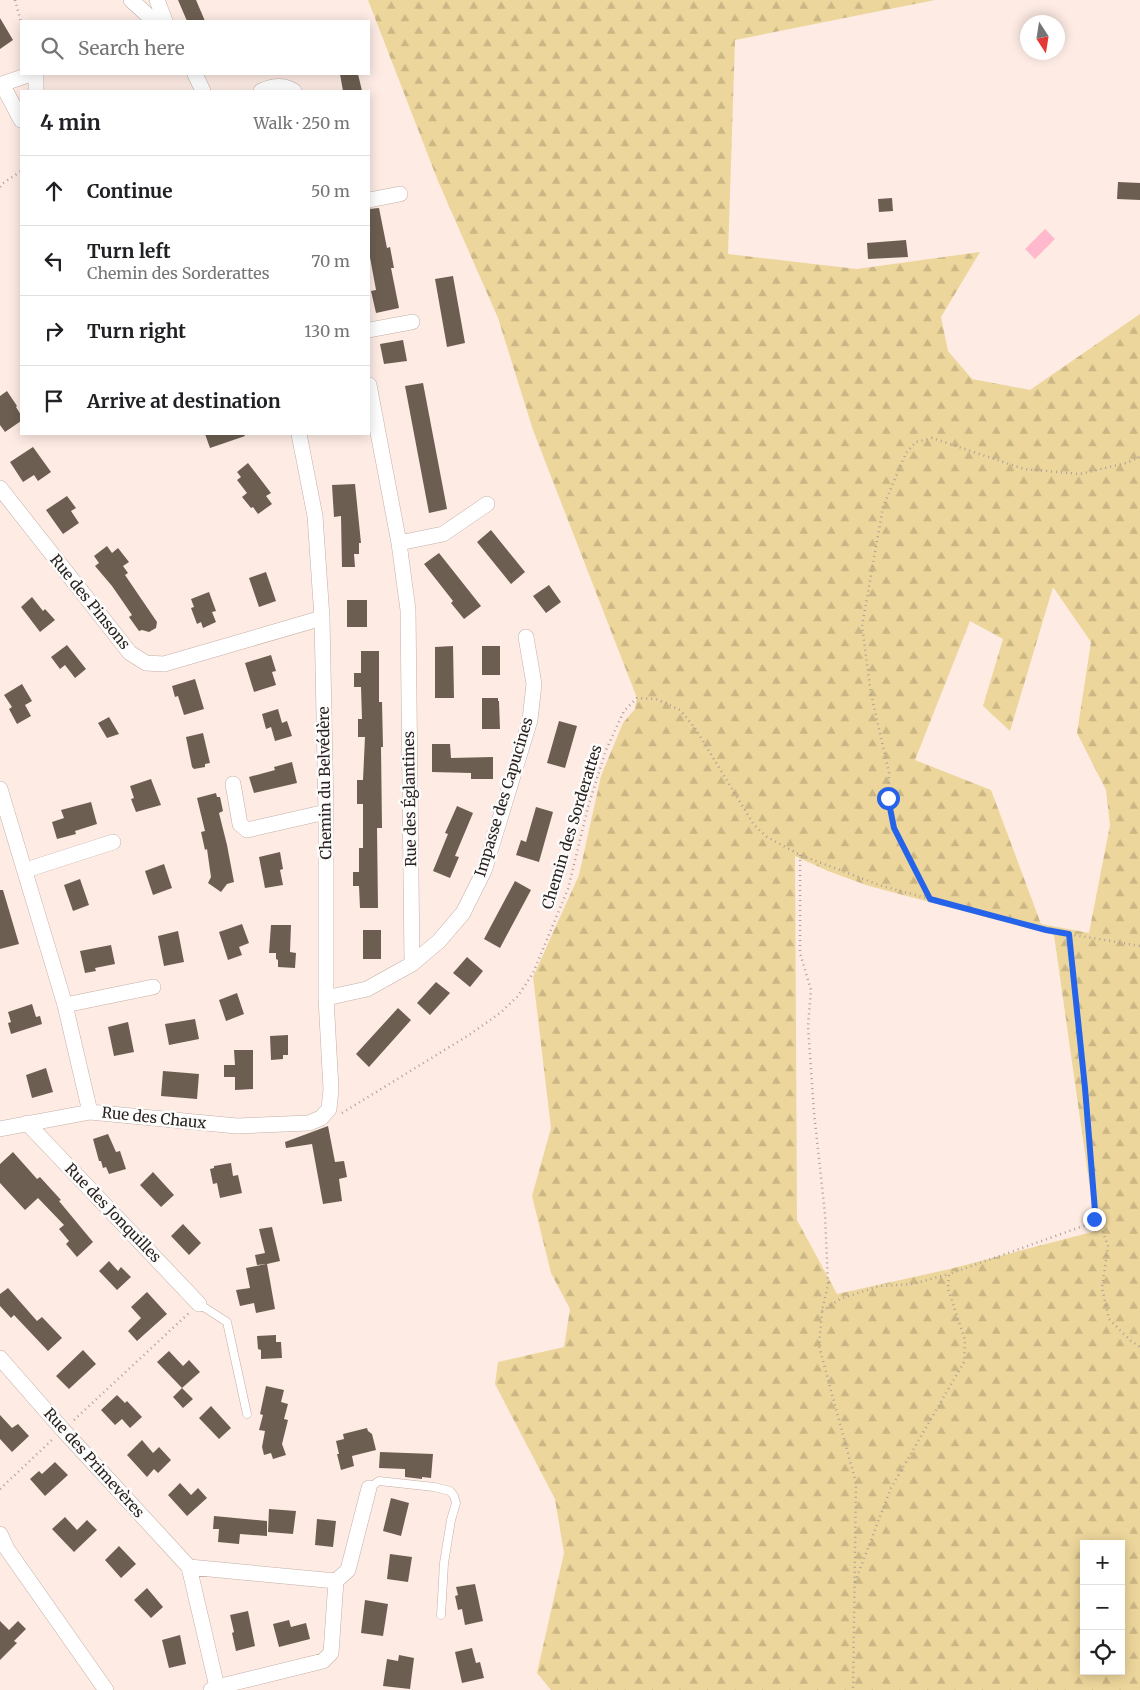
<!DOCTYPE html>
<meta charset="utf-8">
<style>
body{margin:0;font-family:Merriweather,serif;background:#f6f6f6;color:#202124}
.controls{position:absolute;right:15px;bottom:15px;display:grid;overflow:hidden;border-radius:0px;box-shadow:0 2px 12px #0003}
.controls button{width:45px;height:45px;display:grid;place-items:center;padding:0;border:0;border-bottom:1px solid #e0e0e0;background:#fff;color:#202124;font:25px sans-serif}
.compass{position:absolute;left:1020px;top:15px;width:45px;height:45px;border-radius:50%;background:#fff;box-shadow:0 2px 12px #0003;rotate:168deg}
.stop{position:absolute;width:15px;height:15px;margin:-11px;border:4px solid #2563eb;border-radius:50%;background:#fff}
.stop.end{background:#2563eb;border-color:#fff;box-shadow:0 1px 5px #0008}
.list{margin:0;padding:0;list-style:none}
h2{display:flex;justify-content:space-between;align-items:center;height:65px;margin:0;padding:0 20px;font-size:21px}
h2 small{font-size:16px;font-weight:400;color:#757577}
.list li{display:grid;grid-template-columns:32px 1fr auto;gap:15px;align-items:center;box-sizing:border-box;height:70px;padding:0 20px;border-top:1px solid #e0e0e0}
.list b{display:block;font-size:19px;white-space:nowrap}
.list p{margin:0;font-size:16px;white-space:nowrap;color:#757577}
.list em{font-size:16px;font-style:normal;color:#757577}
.icon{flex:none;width:28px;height:28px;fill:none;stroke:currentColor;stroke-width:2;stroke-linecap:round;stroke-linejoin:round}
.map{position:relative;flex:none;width:1140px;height:1690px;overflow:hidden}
.search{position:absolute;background:#fff;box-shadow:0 2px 12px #0003;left:20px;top:20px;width:350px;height:55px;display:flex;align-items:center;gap:12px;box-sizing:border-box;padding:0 18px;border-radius:0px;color:#757577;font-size:19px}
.panel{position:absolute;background:#fff;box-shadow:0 2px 12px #0003;left:20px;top:90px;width:350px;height:345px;border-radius:0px}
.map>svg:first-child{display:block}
</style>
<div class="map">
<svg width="1140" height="1690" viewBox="0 0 1140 1690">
<defs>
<pattern id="forest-firs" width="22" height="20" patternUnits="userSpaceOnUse" patternTransform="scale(1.25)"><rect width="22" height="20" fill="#edd69b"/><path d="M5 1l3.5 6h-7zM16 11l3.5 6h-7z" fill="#cbb785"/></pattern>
</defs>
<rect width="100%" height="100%" fill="#fdebe4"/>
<!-- forest -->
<path fill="url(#forest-firs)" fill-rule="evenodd" d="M368 0H935L735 40 728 254 857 269 980 252 941 317 948 351 972 379 1030 390 1140 314V1690H551L537 1673 564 1553 555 1499 495 1384 498 1362 564 1347 570 1309 551 1273 532 1196 551 1128 533 977 579 875 601 776 623 723 635 709 637 698 533 430 498 318 438 181ZM1053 587 1091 642 1077 733 1106 790 1110 825 1089 933 1041 924 991 790 915 760 970 621 1003 639 983 706 1010 731ZM795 856 828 871 869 886 1054 935 1096 1231 950 1269 837 1294 797 1220ZM1084 1544H1121V1671H1084Z"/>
<!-- water -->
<path fill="#ffb8cc" d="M1045 229 1055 239 1035 259 1025 249Z"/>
<!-- building -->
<path fill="#6c5f51" d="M178 0H196L205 21H187Z
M0 18 13 40 0 49Z
M340 74H358L362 91H343Z
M1118 182 1140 183V200L1117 199Z
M892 198 893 211 879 212 878 199Z
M379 208 387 248 390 247 394 268H391L399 308 376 313 371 291 376 290 369 252V209Z
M906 240 908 257 868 259 867 243Z
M453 276 465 343 447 347 435 279Z
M403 340 407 361 384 364 380 344Z
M423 383 447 509 429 513 405 386Z
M7 391 17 406 16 407 21 415V421L5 432 0 425V396Z
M205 434H244L245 436 210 448Z
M33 447 51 472 38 481 34 475 23 482 10 462Z
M248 463 271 493 266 496 272 504 258 514 253 507 251 508 242 497 247 493 237 480 241 477 237 472Z
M355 484 361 543H359V554H354L355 567H342L341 516 334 517 332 485Z
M67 496 76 508 71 511 79 523 63 534 46 510Z
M491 530 525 572 511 584 477 542Z
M107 546 112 553 118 548 129 562 123 566 128 573 125 575 157 622 156 628 149 632 142 630 139 631 129 617 132 615 112 586 95 566 99 563 94 556Z
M439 553 481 606 464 619 451 603 453 601 424 564Z
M266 572 276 601 259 607 249 578Z
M549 585 561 602 546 613 533 596Z
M209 592 216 611 212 612 216 622 203 628 201 622 197 624 191 608 194 607 191 599Z
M32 597 43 611 45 609 55 620 40 632 21 607Z
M347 600H367V627H347Z
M67 645 86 669 75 678 65 665 60 669 51 657Z
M453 646 454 698H435V647Z
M482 646H500V675H482Z
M361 651H379V702H382L383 747H381L382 828H377L378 908H360L359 886H353V872H359V848H363V804H357V780H363L365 737H358V719H362L361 687H354V673H361Z
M271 655 276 671 272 672 276 685 254 692 245 663Z
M195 679 204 709 184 715 178 696 175 697 172 686Z
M22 684 32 701 25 705 31 716 17 724 9 709 12 707 4 695Z
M482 698H498V701H499L500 729H482Z
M278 709 282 723 287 721 292 736 275 741 271 727 266 729 262 714Z
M109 717 119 734 107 738 98 723Z
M559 721 577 726 565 768 547 763Z
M203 733 210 763 205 764V767L194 769 192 767 186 737Z
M432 744H450L451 758 493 757V779H471V773L432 772Z
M292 762 297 783 254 793 249 777 275 770 274 767Z
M151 779 161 805 136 812 131 799 134 798 130 786Z
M216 793 217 797H220L223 811 219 813 227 845 234 882 227 884 221 892 208 883 211 877 207 849 205 850 201 832 205 831 197 798Z
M91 802 97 824 75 831 76 834 57 839 52 822 64 818 61 810Z
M457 806 473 813 455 856 459 857 450 878 433 871 448 834 445 833Z
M536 807 553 812 539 862 516 855 521 840 526 842Z
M280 852 283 869 280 870 283 885 265 888 259 857Z
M164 864 172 888 153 895 145 871Z
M80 879 89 905 73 911 64 885Z
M515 881 531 890 500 948 484 939Z
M0 890H3L19 944 0 949Z
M242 924 249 943 239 947 242 955 228 960 219 932Z
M271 925H291L290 952 296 953 295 968 278 967V960L276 959V953H269Z
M363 930H381V959H363Z
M178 931 184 962 164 966 158 936Z
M111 945 115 964 95 968 96 971 85 973 80 951Z
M467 957 483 971 470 987 453 973Z
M436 982 450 993 430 1015 417 1003Z
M237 993 244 1014 226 1021 219 1000Z
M32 1004 36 1017 40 1016 42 1024 11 1034 8 1023 11 1022 8 1012Z
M398 1008 411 1020 369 1067 356 1054Z
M195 1019 199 1039 169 1045 165 1024Z
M128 1022 134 1052 114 1056 108 1027Z
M288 1035V1055H283V1059L271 1060 270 1036Z
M234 1050H253V1089L235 1090V1077H224V1065H235Z
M46 1068 53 1092 32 1098 26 1075Z
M163 1071 199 1074 197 1099 161 1096Z
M328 1126 335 1162 344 1161 347 1177 339 1179 342 1201 323 1204 312 1144 286 1148 285 1142Z
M108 1134 116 1152 120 1151 126 1169 109 1174 106 1167 103 1168 101 1161H99L93 1139Z
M13 1152 37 1179 40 1177 61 1200 59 1201 93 1242 77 1257 66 1244 69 1241 59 1229 64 1225 38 1198 25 1210 0 1183V1164Z
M231 1163 233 1176 238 1175 242 1193 220 1198 217 1183 213 1184 210 1169 214 1168V1166Z
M153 1172 174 1195 161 1207 140 1185Z
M183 1224 201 1243 189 1255 171 1236Z
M272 1227 280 1261 267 1264 275 1309 256 1313 254 1303 240 1306 236 1290 250 1288 246 1268 266 1264 257 1265 255 1255 265 1253 259 1229Z
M109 1261 118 1271 121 1267 131 1277 117 1290 99 1271Z
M8 1288 37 1321 42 1317 62 1338 48 1351 14 1315 11 1318 0 1306V1294Z
M147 1292 167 1314 137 1341 128 1331 141 1318 131 1307Z
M276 1335V1342H281L282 1358 261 1359V1350L258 1349 257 1336Z
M83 1350 96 1364 69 1389 56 1376Z
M169 1351 183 1366 189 1360 200 1372 182 1388 193 1399 183 1408 173 1397 182 1388 157 1362Z
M266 1386 284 1390 281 1402 288 1404 284 1419 288 1420 282 1444 286 1455 273 1459 271 1453 264 1455 262 1447 265 1431 259 1430 263 1415 260 1414Z
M117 1395 125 1403 127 1401 142 1417 130 1428 122 1419 115 1425 101 1410Z
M211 1406 231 1428 219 1439 199 1418Z
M0 1415 12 1428 18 1424 29 1436 12 1452 0 1439Z
M367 1428 368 1431 372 1434 376 1450 352 1456 354 1466 341 1470 337 1454H339L336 1441 344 1439 343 1434Z
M142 1440 153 1453 159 1447 171 1460 158 1473 154 1469 147 1477 127 1455Z
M380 1452 433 1454 431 1478 422 1477V1479L405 1477V1469L379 1468Z
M55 1462 68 1475 45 1496 30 1479 39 1471 42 1474Z
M180 1483 191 1495 198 1488 207 1498 187 1516 168 1495Z
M391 1498 409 1503 401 1536 383 1531Z
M269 1509 296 1511 293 1534 268 1532Z
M214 1516 267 1521V1536L240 1534 239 1544 218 1542 219 1529H213Z
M65 1517 77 1530 87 1520 97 1530 74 1552 52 1529Z
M317 1519 336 1521 333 1547 315 1545Z
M119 1546 136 1564 121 1578 105 1560Z
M390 1554 412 1557 408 1582 387 1579Z
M475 1584 483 1621 465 1625 462 1609 458 1610 455 1596 458 1595 456 1587Z
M147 1588 163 1607 151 1618 134 1600Z
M365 1600 388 1604 383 1636 361 1633Z
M248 1611 255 1646 236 1651 232 1633 234 1632 230 1615Z
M289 1620 291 1627 306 1623 310 1639 279 1647 273 1624Z
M0 1621 9 1630 18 1621 26 1629 14 1641 17 1643 0 1660Z
M180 1635 186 1664 169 1668 162 1640Z
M472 1648 476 1663 480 1662 484 1678 462 1683 455 1652Z
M399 1655 414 1658 410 1689 383 1686 387 1659 398 1661Z"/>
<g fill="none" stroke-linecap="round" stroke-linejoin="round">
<defs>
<path id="lane" d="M199 1304 227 1322 247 1414
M369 1488 379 1481 434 1487 450 1491 454 1496 456 1503 451 1520 444 1563 441 1615"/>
<path id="street" d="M131 0 154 21
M157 0 165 21
M195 74 203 91
M36 91V74
M261 91C272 86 283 84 294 91
M21 120 2 84 31 74
M369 200 400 194
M369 330 412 322
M0 488 130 653 146 663 164 664 322 618
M399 543 443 534 487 504
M233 784 240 824 247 830 326 812
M0 789 65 1005 90 1112
M26 870 113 842
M412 964 439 941 463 913 484 871 530 720 534 684 526 637
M326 998 367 989 412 964 408 610 399 543 369 385
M65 1005 153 987
M27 1123 199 1304
M0 1129 90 1112 237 1126 309 1123 321 1118 329 1109 331 1089 326 998V812L322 618 315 516 299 434
M0 1358 63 1430 189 1567
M0 1534 7 1549 106 1690
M336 1581 348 1570 369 1488
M211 1690 217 1687 323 1661 331 1653 336 1581 189 1567 217 1687"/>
</defs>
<!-- lane casing -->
<use href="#lane" stroke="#c4afa6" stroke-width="9"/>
<!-- street casing -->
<use href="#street" stroke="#c4afa6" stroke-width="16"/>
<!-- path -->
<path stroke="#ad9f99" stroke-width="2.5" stroke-dasharray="1 4" stroke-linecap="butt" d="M15 0 21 22
M0 187 2 184 21 171
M800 855V953L811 990 808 1026 814 1113 825 1214 828 1285 822 1311 819 1346 856 1483 853 1690
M930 899 894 828 888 798 889 773 871 694 862 626 883 507 906 453 916 442 932 438 1024 469 1080 474 1126 463 1140 457
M1069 934 1085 1088 1095 1211 1108 1246 1102 1288 1109 1319 1131 1341 1140 1347
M342 1113 469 1035 500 1013 518 996 533 973 568 889 588 807 606 750 624 711 637 698 656 699 680 710 695 728 754 825 767 837 800 855 882 886 1045 930 1140 946
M822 1311 840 1299 879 1286 913 1284 949 1274
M74 1420 189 1313
M0 1489 53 1439
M855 1582 891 1488 964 1362 965 1340 948 1289 949 1274 1089 1224 1094 1219 1095 1211"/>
<!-- lane -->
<use href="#lane" stroke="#fff" stroke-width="8"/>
<!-- street -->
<use href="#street" stroke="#fff" stroke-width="15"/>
</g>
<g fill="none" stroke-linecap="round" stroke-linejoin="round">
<!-- route -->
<path stroke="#2563eb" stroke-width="6" d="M888 798 894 828 930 899 1046 930 1069 934 1085 1088 1095 1211 1094 1219"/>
</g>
<g text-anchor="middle" stroke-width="5" stroke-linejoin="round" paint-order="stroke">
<!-- street labels -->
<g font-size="15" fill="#2a221e" stroke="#fcfcfc">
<text transform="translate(90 602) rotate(51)" y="5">Rue des Pinsons</text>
<text transform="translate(325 783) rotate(-91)" y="5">Chemin du Belvédère</text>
<text transform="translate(504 797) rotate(-73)" y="5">Impasse des Capucines</text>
<text transform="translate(410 799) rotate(-91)" y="5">Rue des Églantines</text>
<text transform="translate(572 827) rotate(-73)" y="5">Chemin des Sorderattes</text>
<text transform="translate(154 1118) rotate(6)" y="5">Rue des Chaux</text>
<text transform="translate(113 1213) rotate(46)" y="5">Rue des Jonquilles</text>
<text transform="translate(94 1463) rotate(48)" y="5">Rue des Primevères</text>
</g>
</g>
</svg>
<div class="controls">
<button>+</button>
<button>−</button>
<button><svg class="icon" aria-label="locate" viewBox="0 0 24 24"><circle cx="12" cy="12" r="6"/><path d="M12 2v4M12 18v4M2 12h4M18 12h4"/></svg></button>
</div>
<svg class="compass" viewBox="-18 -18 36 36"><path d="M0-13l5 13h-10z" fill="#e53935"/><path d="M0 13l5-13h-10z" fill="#757577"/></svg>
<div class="stop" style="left:888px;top:798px"></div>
<div class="stop end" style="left:1094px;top:1219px"></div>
<div class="search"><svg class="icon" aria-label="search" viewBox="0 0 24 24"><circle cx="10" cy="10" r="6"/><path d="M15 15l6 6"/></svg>Search here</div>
<section class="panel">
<h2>4 min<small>Walk · 250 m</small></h2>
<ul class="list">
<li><svg class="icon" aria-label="ahead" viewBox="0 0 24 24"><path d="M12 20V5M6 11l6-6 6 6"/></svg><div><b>Continue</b></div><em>50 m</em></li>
<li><svg class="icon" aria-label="left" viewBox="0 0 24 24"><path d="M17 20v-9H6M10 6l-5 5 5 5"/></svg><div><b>Turn left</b><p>Chemin des Sorderattes</p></div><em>70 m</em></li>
<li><svg class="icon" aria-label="right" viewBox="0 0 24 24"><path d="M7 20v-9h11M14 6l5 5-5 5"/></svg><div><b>Turn right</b></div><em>130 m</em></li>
<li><svg class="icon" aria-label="arrive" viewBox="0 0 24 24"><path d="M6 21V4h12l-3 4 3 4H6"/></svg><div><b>Arrive at destination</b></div></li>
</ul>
</section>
</div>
